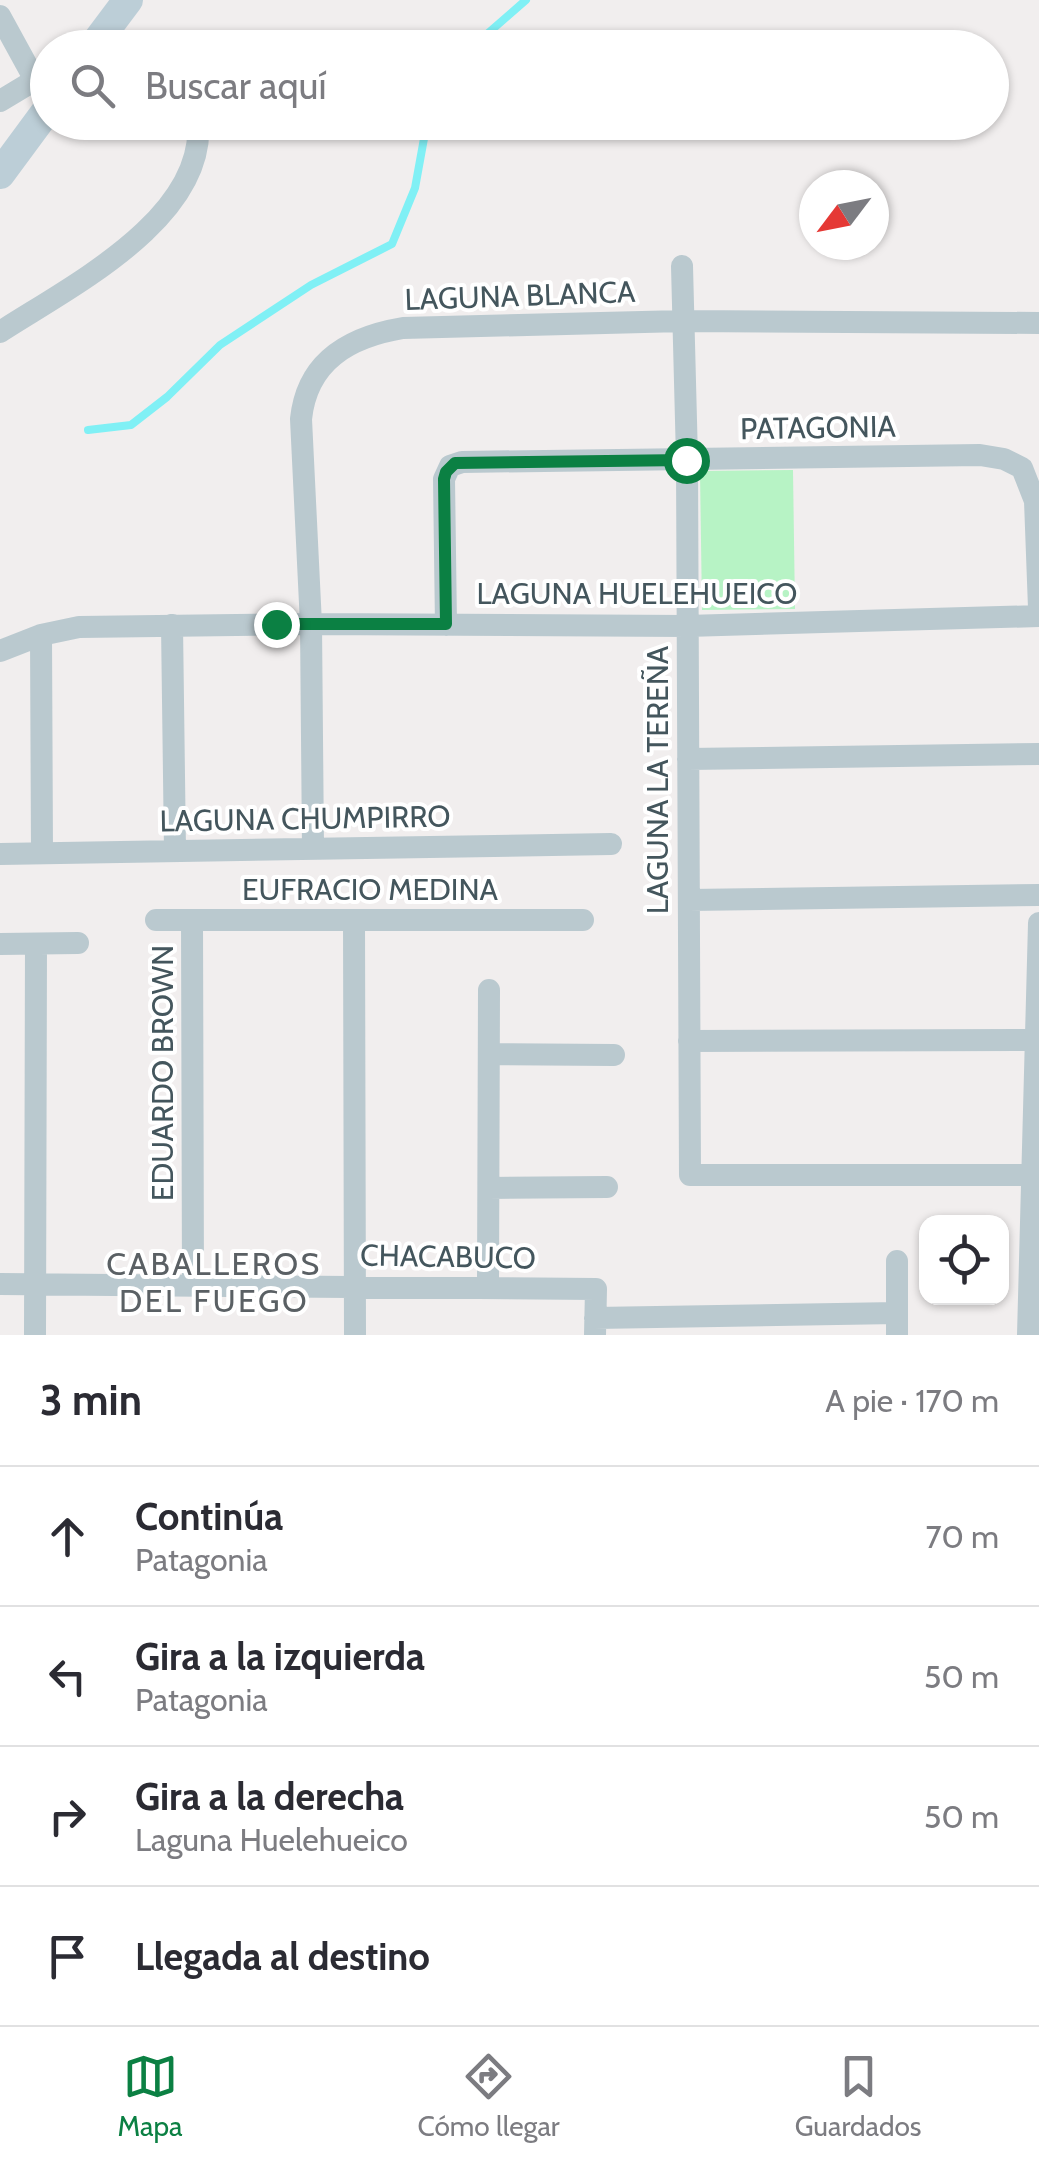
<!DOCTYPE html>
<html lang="es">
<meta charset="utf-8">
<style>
body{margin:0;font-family:Cabin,sans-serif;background:#f7f7f7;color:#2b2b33}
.controls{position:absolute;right:30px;bottom:30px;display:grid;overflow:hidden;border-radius:20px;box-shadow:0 2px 8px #0004}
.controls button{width:90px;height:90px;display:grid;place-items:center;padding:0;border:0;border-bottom:2px solid #e1e1e2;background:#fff;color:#2b2b33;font:50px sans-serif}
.compass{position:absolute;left:799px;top:170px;width:90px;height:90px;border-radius:50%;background:#fff;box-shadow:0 2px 8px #0004;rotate:238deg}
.stop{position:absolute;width:30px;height:30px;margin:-22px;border:8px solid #0b8043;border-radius:50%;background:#fff}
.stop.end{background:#0b8043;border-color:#fff;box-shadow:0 2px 10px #0008}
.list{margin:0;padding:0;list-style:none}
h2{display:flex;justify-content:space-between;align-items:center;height:130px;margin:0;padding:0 40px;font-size:42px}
h2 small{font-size:32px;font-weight:400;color:#7c7c81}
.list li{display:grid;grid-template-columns:65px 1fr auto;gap:30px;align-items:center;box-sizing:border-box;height:140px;padding:0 40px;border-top:2px solid #e1e1e2}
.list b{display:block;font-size:38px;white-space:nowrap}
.list p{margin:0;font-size:32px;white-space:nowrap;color:#7c7c81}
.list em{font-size:32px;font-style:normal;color:#7c7c81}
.icon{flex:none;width:55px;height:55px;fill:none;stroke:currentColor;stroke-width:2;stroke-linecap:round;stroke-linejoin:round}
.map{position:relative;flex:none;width:1039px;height:1335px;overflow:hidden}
.search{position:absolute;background:#fff;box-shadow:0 2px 8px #0004;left:30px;right:30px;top:30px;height:110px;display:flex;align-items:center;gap:25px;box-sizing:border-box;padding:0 35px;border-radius:55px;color:#7c7c81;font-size:38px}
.sheet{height:690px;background:#fff}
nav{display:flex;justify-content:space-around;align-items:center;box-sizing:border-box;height:140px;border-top:2px solid #e1e1e2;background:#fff;font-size:28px;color:#7c7c81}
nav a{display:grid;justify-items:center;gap:5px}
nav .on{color:#0b8043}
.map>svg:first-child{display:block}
</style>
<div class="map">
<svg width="1039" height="1335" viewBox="0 0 1039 1335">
<rect width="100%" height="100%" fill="#f1eeee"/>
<!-- green -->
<path fill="#b7f3c5" d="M793 470 795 609 702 610 700 471Z"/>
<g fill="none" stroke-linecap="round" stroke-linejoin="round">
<!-- stream -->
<path stroke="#80f0f5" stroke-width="8" d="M471 48 526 0
M88 430 131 425 167 397 220 345 311 285 392 244 415 188 427 122"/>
<!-- street -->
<path stroke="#bac9cf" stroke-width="22" d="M0 16 35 80 48 95
M0 101 35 80
M682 266 687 459 690 1175H1039
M0 332C69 287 206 219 198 122
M172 625 175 851
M446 625 444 479 450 466 462 462 980 455 1004 459 1022 468 1035 501 1039 608
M41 635 42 853
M0 651 41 635 79 627 311 624 687 626 1039 616
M688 759 1039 754
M313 849 311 624 301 419C307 361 349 337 403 328L683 321 1039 323
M0 854 611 844
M689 900 1039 895
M156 920H583
M192 920 193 1285
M354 920 355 1335
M0 944 78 943
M689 1041 1039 1040
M489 1054 614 1055
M489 1188 607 1187
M897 1261V1335
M0 1284 596 1289 595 1335
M488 1286 489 990
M595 1318 897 1313
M35 1335 36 944
M1028 1335 1039 923"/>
<!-- secondary -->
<path stroke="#bcced7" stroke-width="30" d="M92 48 128 0
M0 174 48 109"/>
</g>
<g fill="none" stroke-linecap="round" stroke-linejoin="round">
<!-- route -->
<path stroke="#0b8043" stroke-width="12" d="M276 624H446L444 479 446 472 455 463 686 460"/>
</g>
<g text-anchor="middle" stroke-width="8" stroke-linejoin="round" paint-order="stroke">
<!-- street labels -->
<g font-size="30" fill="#44565d" stroke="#fff">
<text transform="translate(520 296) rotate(-2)" y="10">LAGUNA BLANCA</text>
<text transform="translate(818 428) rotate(-1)" y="10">PATAGONIA</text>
<text x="637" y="604">LAGUNA HUELEHUEICO</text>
<text transform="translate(658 780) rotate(-90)" y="10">LAGUNA LA TEREÑA</text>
<text transform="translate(305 819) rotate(-1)" y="10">LAGUNA CHUMPIRRO</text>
<text x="370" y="900">EUFRACIO MEDINA</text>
<text transform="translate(163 1073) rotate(-90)" y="10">EDUARDO BROWN</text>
<text transform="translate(448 1257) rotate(1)" y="10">CHACABUCO</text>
</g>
<!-- neighbourhood labels -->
<g font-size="32" letter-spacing="2.5" fill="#5a6064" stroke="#fff">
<text x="214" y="1275">CABALLEROS<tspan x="214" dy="37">DEL FUEGO</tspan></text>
</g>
</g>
</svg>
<div class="controls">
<button><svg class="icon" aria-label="locate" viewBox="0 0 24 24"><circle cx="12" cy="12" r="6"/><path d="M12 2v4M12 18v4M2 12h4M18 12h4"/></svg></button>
</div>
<svg class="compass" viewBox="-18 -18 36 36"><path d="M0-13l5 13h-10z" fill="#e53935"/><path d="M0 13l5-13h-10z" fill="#7c7c81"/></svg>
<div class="stop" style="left:686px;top:460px"></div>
<div class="stop end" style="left:276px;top:624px"></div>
<div class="search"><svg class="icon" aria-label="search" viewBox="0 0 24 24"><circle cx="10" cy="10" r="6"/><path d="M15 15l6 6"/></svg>Buscar aquí</div>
</div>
<section class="sheet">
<h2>3 min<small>A pie · 170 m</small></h2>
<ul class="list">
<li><svg class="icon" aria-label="ahead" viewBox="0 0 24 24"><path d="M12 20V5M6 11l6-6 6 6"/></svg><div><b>Continúa</b><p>Patagonia</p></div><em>70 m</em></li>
<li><svg class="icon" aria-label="left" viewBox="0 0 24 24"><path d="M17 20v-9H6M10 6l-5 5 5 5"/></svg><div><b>Gira a la izquierda</b><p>Patagonia</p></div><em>50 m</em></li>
<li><svg class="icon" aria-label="right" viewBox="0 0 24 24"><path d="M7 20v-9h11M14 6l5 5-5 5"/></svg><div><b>Gira a la derecha</b><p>Laguna Huelehueico</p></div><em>50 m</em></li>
<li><svg class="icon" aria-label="arrive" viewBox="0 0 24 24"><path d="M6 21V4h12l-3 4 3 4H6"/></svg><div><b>Llegada al destino</b></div></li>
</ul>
</section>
<nav>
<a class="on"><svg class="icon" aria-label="map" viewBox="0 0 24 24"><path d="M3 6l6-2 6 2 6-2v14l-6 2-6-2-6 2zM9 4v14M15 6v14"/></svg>Mapa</a>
<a><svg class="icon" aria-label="directions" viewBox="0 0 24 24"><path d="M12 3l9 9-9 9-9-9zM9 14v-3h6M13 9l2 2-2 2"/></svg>Cómo llegar</a>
<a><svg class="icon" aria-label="saved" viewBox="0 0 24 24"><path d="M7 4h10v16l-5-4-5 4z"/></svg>Guardados</a>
</nav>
